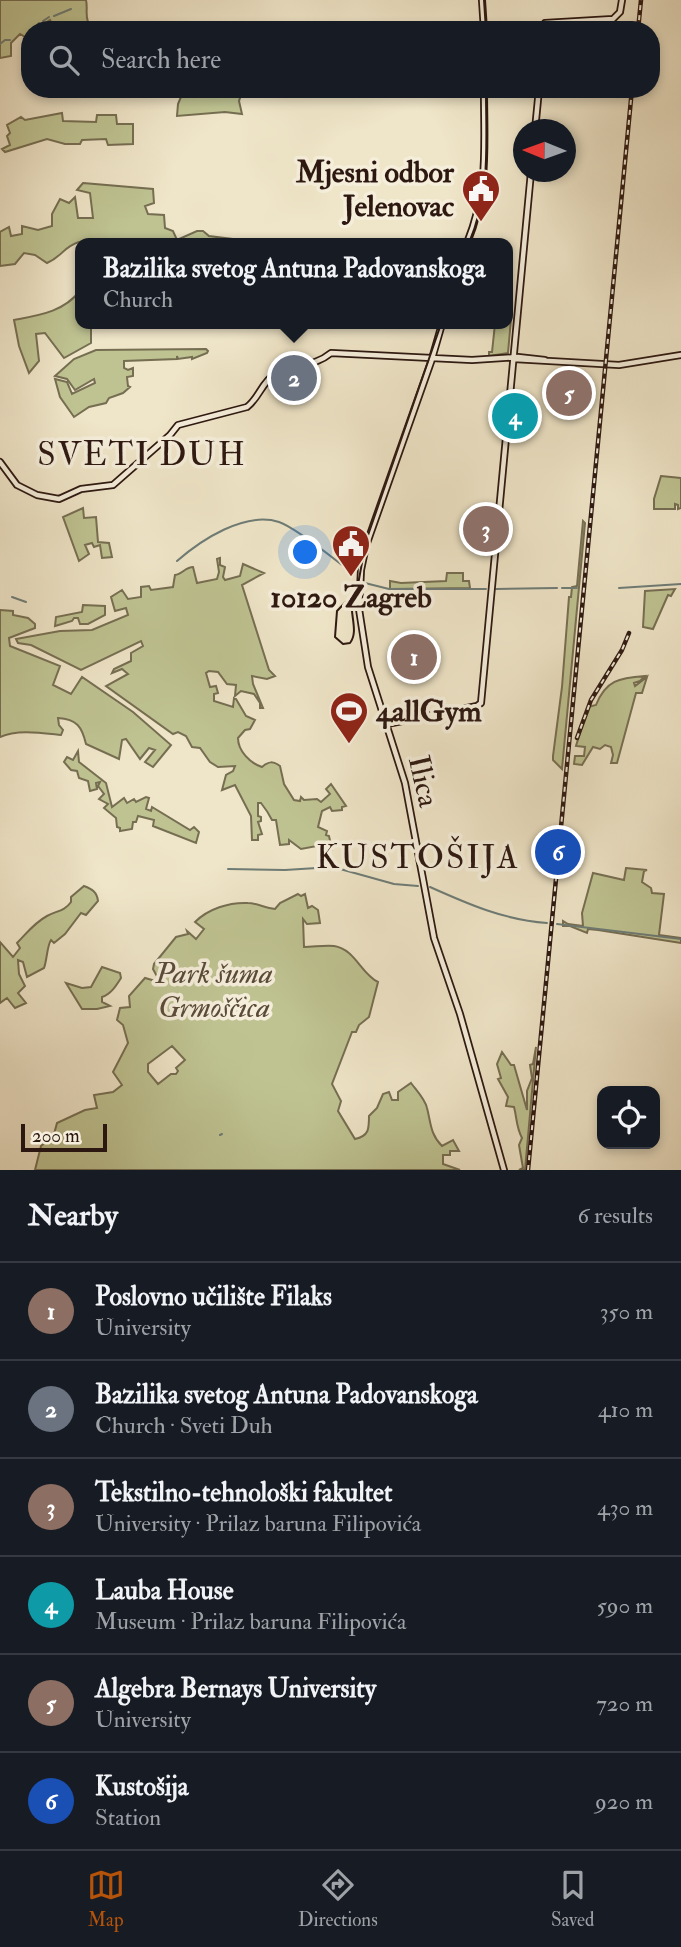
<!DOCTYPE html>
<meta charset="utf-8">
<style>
body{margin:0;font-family:"IM FELL Double Pica",serif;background:#20242c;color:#f1f3f6}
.controls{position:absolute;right:21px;bottom:21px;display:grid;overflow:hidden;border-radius:14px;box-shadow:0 4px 10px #0003}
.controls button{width:63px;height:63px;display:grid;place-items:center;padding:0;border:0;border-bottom:2px solid #363941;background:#171b24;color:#f1f3f6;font:35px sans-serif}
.compass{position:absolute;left:513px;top:119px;width:63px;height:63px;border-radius:50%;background:#171b24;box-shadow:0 4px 10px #0003;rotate:271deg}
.scale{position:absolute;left:21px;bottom:18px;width:86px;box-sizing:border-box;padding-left:7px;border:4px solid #2d1811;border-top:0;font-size:19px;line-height:24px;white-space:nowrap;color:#2d1811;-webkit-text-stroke:5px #f5eedb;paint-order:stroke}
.you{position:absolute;left:306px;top:553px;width:24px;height:24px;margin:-18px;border:5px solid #fff;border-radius:50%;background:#1a73e8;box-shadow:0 0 0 10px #1a73e833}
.badge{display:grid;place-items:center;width:46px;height:46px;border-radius:50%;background:#b45309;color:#fff;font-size:23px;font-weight:700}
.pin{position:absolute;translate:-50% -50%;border:4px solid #fff;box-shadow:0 2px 7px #0006}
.popup{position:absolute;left:75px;top:238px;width:438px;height:91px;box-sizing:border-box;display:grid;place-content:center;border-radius:14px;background:#171b24;filter:drop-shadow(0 2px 5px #0005);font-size:23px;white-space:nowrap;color:#9ea1a6}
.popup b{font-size:26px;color:#f1f3f6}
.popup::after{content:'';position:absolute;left:50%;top:100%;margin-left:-14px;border:14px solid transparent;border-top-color:#171b24}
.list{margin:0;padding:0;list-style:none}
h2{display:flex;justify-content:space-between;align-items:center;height:91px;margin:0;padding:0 28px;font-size:30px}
h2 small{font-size:23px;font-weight:400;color:#9ea1a6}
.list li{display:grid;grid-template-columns:46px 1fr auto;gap:21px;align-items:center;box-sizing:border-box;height:98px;padding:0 28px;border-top:2px solid #363941}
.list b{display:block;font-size:26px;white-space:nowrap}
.list p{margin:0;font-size:23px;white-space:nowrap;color:#9ea1a6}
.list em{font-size:23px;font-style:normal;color:#9ea1a6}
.icon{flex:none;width:38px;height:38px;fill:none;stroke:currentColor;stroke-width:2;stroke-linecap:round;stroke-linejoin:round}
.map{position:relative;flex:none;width:681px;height:1170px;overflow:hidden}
.search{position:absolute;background:#171b24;box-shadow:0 4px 10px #0003;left:21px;right:21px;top:21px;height:77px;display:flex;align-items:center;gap:18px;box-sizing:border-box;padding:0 24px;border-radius:28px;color:#9ea1a6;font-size:26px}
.sheet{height:679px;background:#171b24}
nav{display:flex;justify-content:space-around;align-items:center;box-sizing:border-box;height:98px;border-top:2px solid #363941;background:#171b24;font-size:19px;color:#9ea1a6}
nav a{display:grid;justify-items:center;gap:4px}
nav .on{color:#b45309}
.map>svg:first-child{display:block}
</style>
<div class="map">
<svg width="681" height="1170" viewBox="0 0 681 1170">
<rect width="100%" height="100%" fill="#efe5c8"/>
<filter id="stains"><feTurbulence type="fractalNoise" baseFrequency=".00286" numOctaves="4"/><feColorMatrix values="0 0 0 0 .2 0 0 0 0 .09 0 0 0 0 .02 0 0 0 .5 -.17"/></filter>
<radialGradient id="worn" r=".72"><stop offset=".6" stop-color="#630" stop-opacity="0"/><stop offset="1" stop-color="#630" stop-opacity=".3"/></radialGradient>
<!-- green -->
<path fill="#bfc392" stroke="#766e52" stroke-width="2" fill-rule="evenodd" d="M0 0H86C88 8 85 14 88 22L81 24 76 30H68L67 26 56 30 50 20 35 30H30L27 38 20 34 11 43V56L0 58Z
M190 89H243L239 101 242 114 225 112 177 116 178 104 183 92Z
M62 113 63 121 96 122 97 115H116L117 124H133V144L108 145 106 139 82 140 80 144H65L47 139 5 152 2 149 10 145 7 136 10 133 7 125 21 117 25 120Z
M83 183 153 189 154 203 145 206 148 214 164 215 165 228 173 231 177 240 197 231H203L209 236 232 239V243L79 242C63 247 63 256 47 263L35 255 24 253 15 264 0 266V232L9 227 11 236 22 234V226L38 230 52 226V214L60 199 69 203 75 197 78 218H93L90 193 77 190Z
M80 291V324H102L91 325V343L64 358 45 333 36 334 39 361 29 373 19 346 14 320C40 315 63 312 80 291Z
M508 318 511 319 508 353 489 356V352H492L495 324H508Z
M206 349 208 351 207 353 192 359V357L178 359 177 356V359L124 361V368L128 370 133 368V376L127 377 128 386 130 387 123 393 109 398 106 403 89 407 74 417 60 397 55 379 67 382 72 394 95 383 94 379 75 390 67 379 55 376 74 359 96 350Z
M661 476 681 478V508L678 509V505L675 504V509H654V499Z
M83 508 84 518 96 517 98 542 109 543 112 557 102 558 100 545 94 547 92 543 85 545 89 554 79 561 63 517Z
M583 521 585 523 562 769 553 760V756L562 687 569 597H571L572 587 577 586Z
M220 558V565L225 567 223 577 225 580 240 576 243 564 264 573 242 585 269 670 275 676 267 679 252 676 253 684 263 708H260V703L254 694 241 691 235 696 236 685 227 684 218 672 209 671 206 673 210 687 216 686 218 693 214 694V701L233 707 234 698 236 699 246 716 255 720 250 729 245 730 238 738C238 751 250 763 262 767 269 761 273 761 280 766L284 784 294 800 300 801 301 797 304 800 317 799 321 802 330 794 326 789 331 784 346 806 342 807V810L332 811 330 807 322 811 318 827 327 831 326 835 329 836 332 850 326 851 322 845 301 849 289 840V844L280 845 276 820H272C269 814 265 808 261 803H258V816L261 817V821L258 822 262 834 258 835V840H252L251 816 235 785 222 790 226 775 233 771 235 766 218 767 210 762 200 748 192 747 186 736 178 732 173 734 106 686 128 674 122 669 112 673 114 669 131 661V653L143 646 141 641 81 670 31 645 18 643 16 639 60 631 92 630 128 615 126 608 115 611 111 597 122 590 128 599 141 597V587L149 586 151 590 173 587 175 575C182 574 186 567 193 567L197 583 217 579 219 572 217 559Z
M447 573H463V581H469L470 588 390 589V581L401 583 446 581Z
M675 589 671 596 668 595 653 629 643 627 645 591Z
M83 605 105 606V615L88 624H80L78 618H74L72 621 55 626 56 617 82 612Z
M0 610 13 611V615L28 618 35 624V628L9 638 10 646 60 666 53 685 71 694 82 677 133 712 171 745 153 767 145 762 155 750 149 748 140 759 126 739 122 740 119 759 86 744C82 727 77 719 58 718L59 725 63 730 61 735C42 733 17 729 0 737Z
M645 676 640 681 634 683 635 686 647 677 642 693H636L617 763H611L613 755 611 747 605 745 600 749 593 747 582 765 574 764 575 756H584L585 747 576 746 588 707 596 705C606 680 619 678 645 676Z
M78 751 79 762 106 783 112 807 124 798 127 803 134 799 136 802 146 797 149 798 146 809 151 811 152 807 190 830 194 827 199 832 196 843 153 826 154 820 138 816 136 822H133L132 829 120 831V828L117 827 116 818 104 808 108 804 99 799 104 794 98 786 100 782 96 783 97 789 90 791 88 781 79 778 77 771 71 770 64 762 67 757 73 760Z
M626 868 647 870 644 871 642 882 651 888 652 893 664 894 659 935 681 938V943L598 930 588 929 587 933 570 926H563V921L568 924 583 926 582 913 593 873 624 880Z
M84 886C92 889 97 892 98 901L86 915 81 913 65 934 54 943 51 940C47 946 47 960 44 968L27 977 23 962 18 960 19 974 25 986 18 993 26 1003 15 1008 7 998 0 1003V942L13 957 20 948 17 943C27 933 34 923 47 916 56 911 65 911 71 902V897Z
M298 894 301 896 305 894 308 908 312 906 318 910 320 923 307 924 303 919 304 947C314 947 324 945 334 946 355 949 361 974 378 982L369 1017 359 1025 356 1032H352L332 1084 341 1101 338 1111 355 1139C369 1136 369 1129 369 1116L377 1108 383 1094 389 1092 392 1100H398V1092L411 1083C416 1090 425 1099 427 1108 431 1123 430 1134 442 1146L453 1140 459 1151H450V1155H443V1164L460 1170H35L41 1146 54 1134 57 1123 85 1110 97 1108 94 1095 113 1092 122 1085 113 1072 128 1043 123 1025 117 1020 120 1008 130 1007 129 996 145 978 152 980H159L153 969 154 964 176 937 188 934 187 931 196 939 204 929 195 922C208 909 229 902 248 903 256 903 265 908 275 909L280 903ZM172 1046 185 1060 176 1068 178 1071 176 1074H171L158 1084 148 1072V1064Z
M102 967 120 973 121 978C116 986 111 994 102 997V1002L110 1006 97 1009H82L66 983 82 988 91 987Z
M536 1047 525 1170H519L523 1168 519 1145 522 1138C516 1127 517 1118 514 1107L506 1106 508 1097 498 1079 501 1078 497 1064 502 1052 511 1065H514L527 1110V1091L532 1078 530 1065 533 1064Z"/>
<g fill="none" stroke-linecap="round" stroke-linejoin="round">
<!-- stream -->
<path stroke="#6e7c76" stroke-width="2" d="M54 16 71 9
M43 21 49 17
M33 30 39 23
M0 44 5 40H10
M177 561C201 540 245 511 279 522 294 527 328 554 342 565
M365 583 389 589H486
M562 588H577
M619 588 681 584
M496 589 557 588
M12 597 26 602
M228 869 285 870 333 867 394 884 418 886
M430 887C468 904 504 920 547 923
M557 924 681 939
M190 1009 191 1010
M220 1135 222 1134"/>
<defs>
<path id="secondary" d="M482 0 484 30
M544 30 545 23 613 19 620 12 622 0
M535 130 539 89
M467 243C489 189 484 146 484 89
M442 324 431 362 366 546 361 570 359 609 368 667 405 783 434 938 460 1014 504 1170
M514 359 619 365 681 355
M0 462 17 485 37 495 59 499 81 489 113 485 170 435 178 425 247 407C259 398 262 382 275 374 294 363 313 368 331 353L472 360 518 357 545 360
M348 562 355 563 362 557
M387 724 477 706 481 703 531 172"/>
</defs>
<!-- secondary casing -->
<use href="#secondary" stroke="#2d1811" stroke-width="8"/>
<!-- secondary -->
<use href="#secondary" stroke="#f5eedb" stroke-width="4.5"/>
<!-- tram -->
<path stroke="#2d1811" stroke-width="2" d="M484 0 486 30
M469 243C491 190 486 145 486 89
M354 596C347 611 360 630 350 643L343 644 335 637 337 611 357 590 366 541 441 324"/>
<defs>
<path id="rail" d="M638 30 641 0
M577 738 591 700 622 650 629 633
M528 1170 632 89"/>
</defs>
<!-- rail casing -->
<use href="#rail" stroke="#2d1811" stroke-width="4.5"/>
<!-- rail -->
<use href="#rail" stroke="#f5eedb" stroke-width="2" stroke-dasharray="5" stroke-linecap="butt"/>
</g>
<!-- icons -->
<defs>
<symbol id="civic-pin" viewBox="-11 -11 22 30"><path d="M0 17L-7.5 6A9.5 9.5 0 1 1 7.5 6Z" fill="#8f2418" stroke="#f5eedb"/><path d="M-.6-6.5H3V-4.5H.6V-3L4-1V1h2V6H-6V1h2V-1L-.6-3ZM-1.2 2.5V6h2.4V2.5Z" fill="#fff"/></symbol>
<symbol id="stadium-pin" viewBox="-11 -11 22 30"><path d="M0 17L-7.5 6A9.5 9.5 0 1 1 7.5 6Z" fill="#8f2418" stroke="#f5eedb"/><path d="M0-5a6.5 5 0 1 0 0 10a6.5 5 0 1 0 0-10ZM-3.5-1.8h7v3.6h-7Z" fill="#fff"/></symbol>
</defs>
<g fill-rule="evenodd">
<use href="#civic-pin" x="459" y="167" width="44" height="60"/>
<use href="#civic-pin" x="329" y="522" width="44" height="60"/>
<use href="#stadium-pin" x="327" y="689" width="44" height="60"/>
</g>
<g text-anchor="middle" stroke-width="7" stroke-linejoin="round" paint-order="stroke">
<!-- poi labels -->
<g font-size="30" font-weight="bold" fill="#2d1811" stroke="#f5eedb" text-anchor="end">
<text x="454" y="182">Mjesni odbor<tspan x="454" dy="34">Jelenovac</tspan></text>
<text x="351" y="607" text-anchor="middle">10120 Zagreb</text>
<text x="376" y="721" text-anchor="start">4allGym</text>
</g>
<!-- street labels -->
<g font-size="30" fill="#2d1811" stroke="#f5eedb">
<text transform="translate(424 781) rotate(77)" y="10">Ilica</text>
</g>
<!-- park labels -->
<g font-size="30" font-style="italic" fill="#594b38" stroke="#f5eedb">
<text x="214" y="983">Park šuma<tspan x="214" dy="34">Grmoščica</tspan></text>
</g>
<!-- quarter labels -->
<g font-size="33" letter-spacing="2" fill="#2d1811" stroke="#f5eedb">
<text x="142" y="465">SVETI DUH</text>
<text x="418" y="868">KUSTOŠIJA</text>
</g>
</g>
<rect width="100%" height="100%" filter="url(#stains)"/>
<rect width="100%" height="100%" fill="url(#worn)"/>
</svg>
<div class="controls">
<button><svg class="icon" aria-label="locate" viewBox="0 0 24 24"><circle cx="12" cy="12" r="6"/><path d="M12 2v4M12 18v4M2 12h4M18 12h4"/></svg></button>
</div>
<svg class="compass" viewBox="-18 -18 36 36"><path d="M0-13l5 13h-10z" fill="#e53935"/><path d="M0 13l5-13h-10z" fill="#9ea1a6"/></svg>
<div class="scale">200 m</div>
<div class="you"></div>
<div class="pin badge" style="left:414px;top:657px;background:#8d6e63">1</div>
<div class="pin badge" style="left:294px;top:378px;background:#6b7280">2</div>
<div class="popup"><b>Bazilika svetog Antuna Padovanskoga</b>Church</div>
<div class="pin badge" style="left:486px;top:529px;background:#8d6e63">3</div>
<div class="pin badge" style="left:515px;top:416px;background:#0f9aa8">4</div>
<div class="pin badge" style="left:569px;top:393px;background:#8d6e63">5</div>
<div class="pin badge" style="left:558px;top:852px;background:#1a4fb4">6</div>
<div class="search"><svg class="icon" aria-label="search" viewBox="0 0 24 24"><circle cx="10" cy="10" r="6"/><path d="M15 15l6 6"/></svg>Search here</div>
</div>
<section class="sheet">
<h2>Nearby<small>6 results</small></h2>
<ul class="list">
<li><span class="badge" style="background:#8d6e63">1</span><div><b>Poslovno učilište Filaks</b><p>University</p></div><em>350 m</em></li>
<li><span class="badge" style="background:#6b7280">2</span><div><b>Bazilika svetog Antuna Padovanskoga</b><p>Church · Sveti Duh</p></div><em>410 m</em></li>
<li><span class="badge" style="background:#8d6e63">3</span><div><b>Tekstilno-tehnološki fakultet</b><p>University · Prilaz baruna Filipovića</p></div><em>430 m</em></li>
<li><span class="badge" style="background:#0f9aa8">4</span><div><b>Lauba House</b><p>Museum · Prilaz baruna Filipovića</p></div><em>590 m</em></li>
<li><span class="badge" style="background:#8d6e63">5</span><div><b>Algebra Bernays University</b><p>University</p></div><em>720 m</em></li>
<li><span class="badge" style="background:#1a4fb4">6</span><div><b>Kustošija</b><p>Station</p></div><em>920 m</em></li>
</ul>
</section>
<nav>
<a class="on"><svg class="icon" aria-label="map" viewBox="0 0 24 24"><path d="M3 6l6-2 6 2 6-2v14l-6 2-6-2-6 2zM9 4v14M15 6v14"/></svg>Map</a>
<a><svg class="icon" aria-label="directions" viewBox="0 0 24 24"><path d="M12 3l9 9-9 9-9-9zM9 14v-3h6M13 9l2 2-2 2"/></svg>Directions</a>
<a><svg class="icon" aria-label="saved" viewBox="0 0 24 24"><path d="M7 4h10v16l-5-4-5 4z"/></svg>Saved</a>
</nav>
